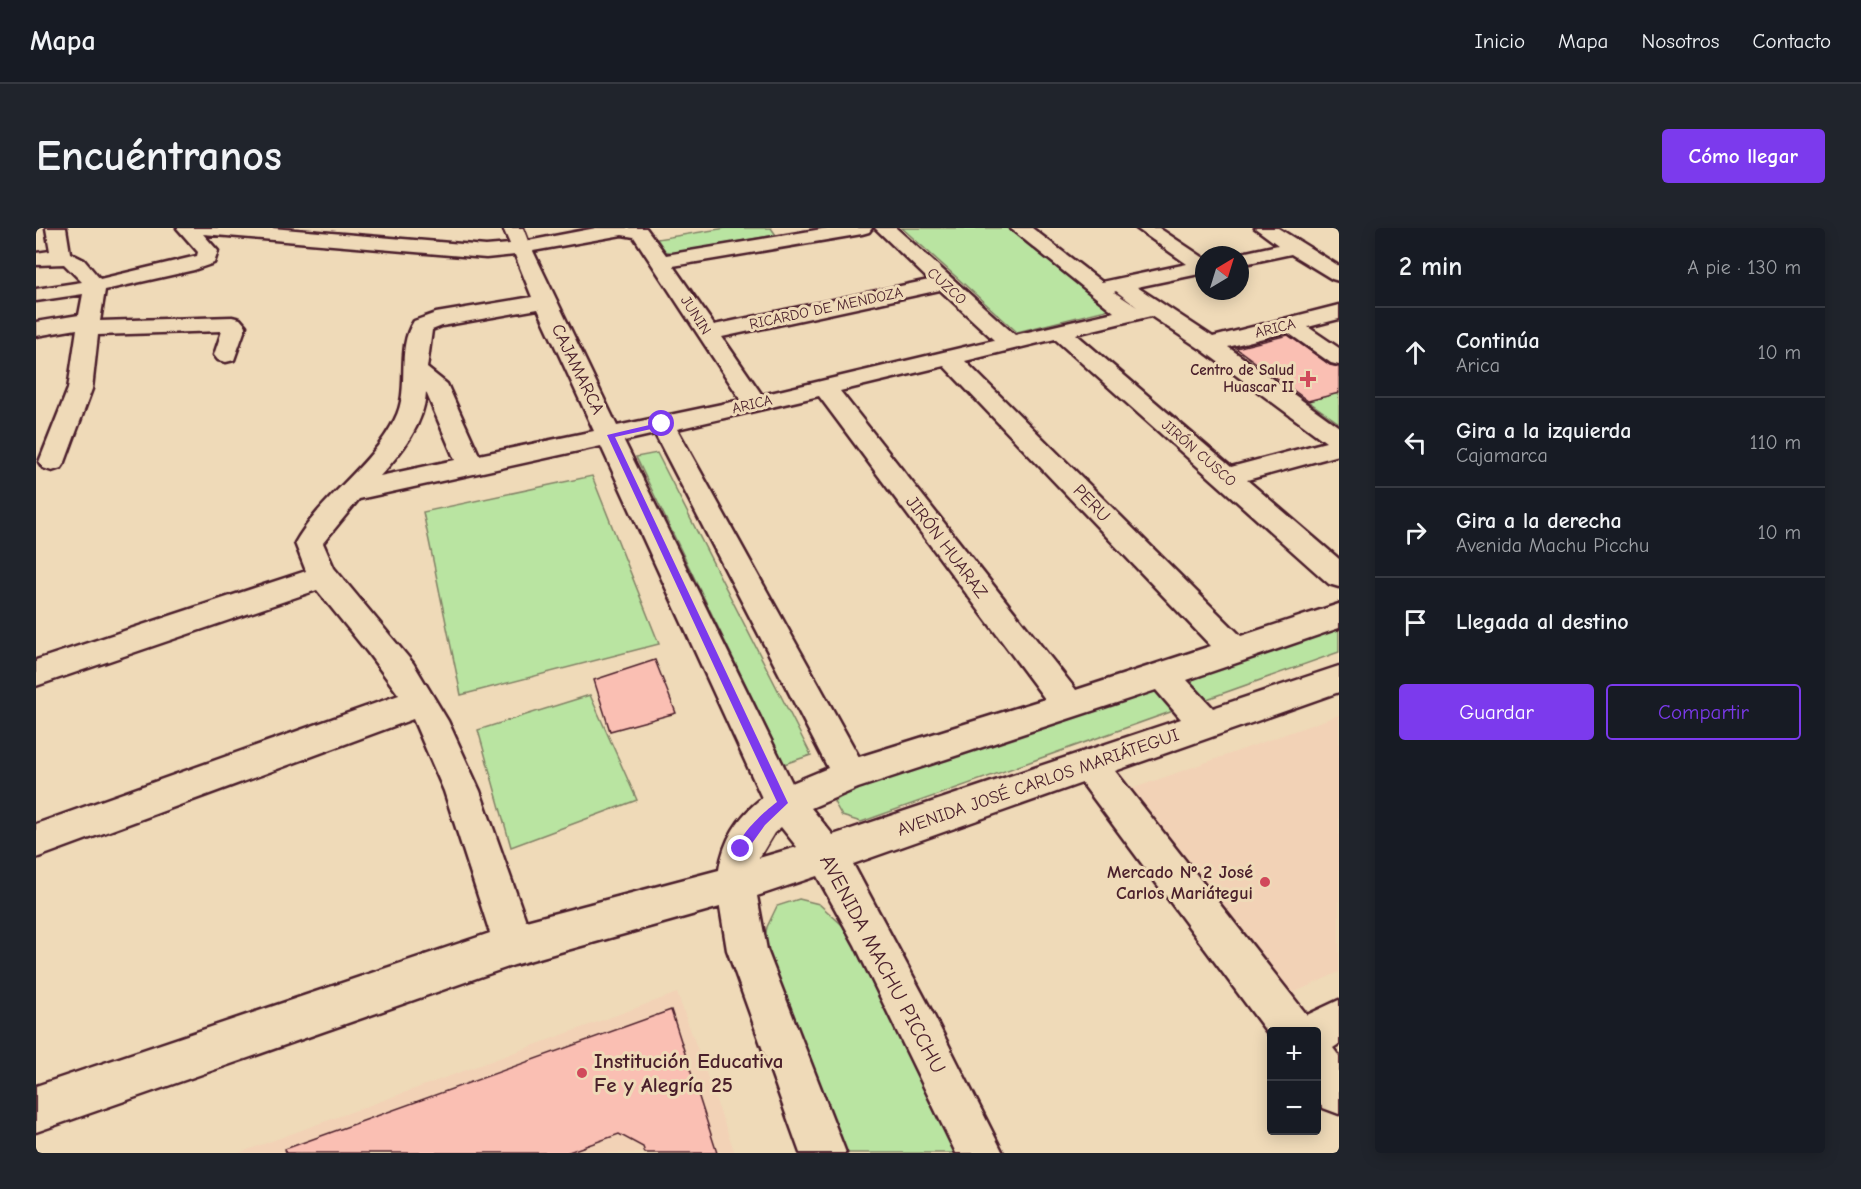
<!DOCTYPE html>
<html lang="es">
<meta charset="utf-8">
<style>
body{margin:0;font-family:"Comic Neue",sans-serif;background:#20242c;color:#f1f3f6}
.controls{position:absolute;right:18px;bottom:18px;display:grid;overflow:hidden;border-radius:6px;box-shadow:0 3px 15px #0003}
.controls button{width:54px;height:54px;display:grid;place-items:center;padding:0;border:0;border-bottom:2px solid #363941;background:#171b24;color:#f1f3f6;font:30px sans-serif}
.compass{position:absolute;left:1159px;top:18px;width:54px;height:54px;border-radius:50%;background:#171b24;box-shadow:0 3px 15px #0003;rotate:38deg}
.stop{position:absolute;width:18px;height:18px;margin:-14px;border:4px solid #7c3aed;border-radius:50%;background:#fff}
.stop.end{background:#7c3aed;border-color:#fff;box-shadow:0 2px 6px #0008}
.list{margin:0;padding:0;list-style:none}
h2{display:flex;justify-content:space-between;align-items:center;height:78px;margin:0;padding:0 24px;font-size:26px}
h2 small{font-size:20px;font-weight:400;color:#9ea1a6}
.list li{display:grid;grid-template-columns:39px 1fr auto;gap:18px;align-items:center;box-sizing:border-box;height:90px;padding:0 24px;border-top:2px solid #363941}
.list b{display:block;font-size:22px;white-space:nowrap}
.list p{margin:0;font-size:20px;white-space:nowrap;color:#9ea1a6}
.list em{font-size:20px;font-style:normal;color:#9ea1a6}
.actions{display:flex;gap:12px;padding:18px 24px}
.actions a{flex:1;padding:14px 0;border:2px solid #7c3aed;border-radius:6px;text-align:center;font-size:21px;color:#7c3aed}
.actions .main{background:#7c3aed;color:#fff}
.icon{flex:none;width:33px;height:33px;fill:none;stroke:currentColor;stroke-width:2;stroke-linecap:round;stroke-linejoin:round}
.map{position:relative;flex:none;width:1303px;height:925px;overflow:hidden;border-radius:6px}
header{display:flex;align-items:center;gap:36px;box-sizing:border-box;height:84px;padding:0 30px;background:#171b24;border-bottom:2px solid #363941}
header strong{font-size:28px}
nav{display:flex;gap:33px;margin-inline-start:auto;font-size:21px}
.intro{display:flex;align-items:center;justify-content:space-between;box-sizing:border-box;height:144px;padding:0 36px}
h1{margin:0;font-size:42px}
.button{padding:15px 27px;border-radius:6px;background:#7c3aed;color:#fff;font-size:21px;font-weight:700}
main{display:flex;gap:36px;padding:0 36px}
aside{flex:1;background:#171b24;border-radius:6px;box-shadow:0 3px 15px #0003}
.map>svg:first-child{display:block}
</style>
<header>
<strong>Mapa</strong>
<nav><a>Inicio</a><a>Mapa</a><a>Nosotros</a><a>Contacto</a></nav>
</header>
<div class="intro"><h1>Encuéntranos</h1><a class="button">Cómo llegar</a></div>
<main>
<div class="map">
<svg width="1303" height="925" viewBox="0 0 1303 925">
<rect width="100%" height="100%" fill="#efdab8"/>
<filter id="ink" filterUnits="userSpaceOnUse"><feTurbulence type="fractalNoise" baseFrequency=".0167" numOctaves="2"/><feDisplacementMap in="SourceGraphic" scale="12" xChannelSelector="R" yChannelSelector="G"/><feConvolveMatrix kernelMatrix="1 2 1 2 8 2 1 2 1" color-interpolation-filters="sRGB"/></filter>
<g filter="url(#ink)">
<!-- built -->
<path fill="#f2d2b6" d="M1303 487V744L1244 771 1087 564Z
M641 765 699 925H203Z"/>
<!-- green -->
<path fill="#b9e4a1" stroke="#828266" stroke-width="1.5" d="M690 0H735L740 7 636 25 629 23 621 11Z
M866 0H971L1074 81 981 104Z
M1303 165V195L1272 173Z
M621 225 775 527 748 536 600 229Z
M556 248 623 416 425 467 387 284Z
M1303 397V424L825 594 806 588 798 574 812 564Z
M554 467 601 572 475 619 442 502Z
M763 671 783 676 815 705 921 925H810L726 723 731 699 741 678Z"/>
<!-- building -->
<path fill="#fabfb3" stroke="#4a1f2b" stroke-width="1.5" d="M1252 107 1294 137 1303 139V165L1272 173 1200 120Z
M619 432 640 485 574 503 558 452Z
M635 782 681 925H609L607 919 583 906 530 925H250L249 921Z"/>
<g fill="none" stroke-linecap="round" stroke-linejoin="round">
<defs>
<path id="minor" d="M10 0H30L34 25 48 32 64 51 161 28 162 24 141 0H236L450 18 474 16 467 0H487L492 13 560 0H610L630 27 792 0H836L833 4 826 6 637 38 678 97 893 52 839 0H860L979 107 1078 84 974 0H996L1066 54 1151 36 1100 0H1123L1168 30V45L1101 59 1177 109 1303 77V91L1272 99 1303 120V137L1295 135 1251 104 1192 119 1303 199V227L1211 252 1303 331V359L1293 356 1019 111 929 133 1205 408 1303 376V400L1151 452 1177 480 1303 438V464L1079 543 1271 787 1303 772V816L1297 820 1303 828V886L1287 880 1280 871V804H1236V811L1046 555 817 636 893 778 967 925H920L819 717 781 648 721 668 731 722 810 925H764L691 722 684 679 478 737 0 904V858L454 705 408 563 377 491 0 630V596L363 467 332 425 281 362 0 458V432L270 343 259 315C286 268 335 239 359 191 375 161 359 121 378 93L400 85 496 69 479 27 450 30 167 6 182 23 178 35 158 42 69 62 64 93 196 89 204 91 210 98 198 132 190 134 182 132 178 127 186 103 62 107 56 161 29 234 25 240 16 243 7 240 3 234 32 161 41 101 0 108V94L43 87 47 66 0 73V61L46 54 28 36 0 37V25L14 23ZM586 7 598 9 705 172 581 198 497 23ZM904 62 958 112 726 167 686 109ZM1080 63 1101 79 1078 64ZM502 81 558 203 443 227 411 156 391 140 396 102 406 98ZM1115 88 1166 122 1290 214 1195 239 1040 106ZM908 138 1175 418 1040 462 804 163ZM390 164 419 232 344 248C365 225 388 197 390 164ZM783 168 1009 471 823 529 641 201ZM619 206 792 540 756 555 588 213ZM565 218 726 570C702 589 688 611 683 642L490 693 444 563 412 493 377 435 298 340 287 315 323 271ZM1120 462 1145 491 797 607 775 580 822 560ZM745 599 761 619 723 630 738 605Z
M1219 0H1242L1303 38V53L1296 51 1255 26 1204 37V27H1197L1242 17Z"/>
</defs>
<!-- minor casing -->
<use href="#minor" stroke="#4a1f2b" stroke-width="5"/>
<!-- minor -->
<use href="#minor" fill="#efdab8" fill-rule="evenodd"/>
</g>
</g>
<!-- route -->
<path fill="#7c3aed" d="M626 194 629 195V198L579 209 752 575 729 597 709 625 705 627 702 625C697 611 730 582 741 574L571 207Z"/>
<!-- markers -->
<g fill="#d1495b" stroke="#efdab8" stroke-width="2">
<path d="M1269 142h6v6h6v6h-6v6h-6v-6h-6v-6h6z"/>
<circle cx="1229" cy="654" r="6"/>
<circle cx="546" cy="845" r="6"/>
</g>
<g text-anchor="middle" stroke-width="6" stroke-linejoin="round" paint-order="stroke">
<!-- far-street labels -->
<g font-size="15" fill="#4a1f2b" stroke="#efdab8">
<text transform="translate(911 58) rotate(42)" y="5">CUZCO</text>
<text transform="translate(790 80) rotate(-12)" y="5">RICARDO DE MENDOZA</text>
<text transform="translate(660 87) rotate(57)" y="5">JUNIN</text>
<text transform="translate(1239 100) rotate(-14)" y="5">ARICA</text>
<text transform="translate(716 176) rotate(-13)" y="5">ARICA</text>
<text transform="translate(1163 225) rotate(41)" y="5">JIRÓN CUSCO</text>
</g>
<!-- far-poi labels -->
<g font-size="15" font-weight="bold" fill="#4a1f2b" stroke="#efdab8" text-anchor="end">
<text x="1258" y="147">Centro de Salud<tspan x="1258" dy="17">Huascar II</tspan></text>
</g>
<!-- street labels -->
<g font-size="18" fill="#4a1f2b" stroke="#efdab8">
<text transform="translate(542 141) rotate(64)" y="6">CAJAMARCA</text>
<text transform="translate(1056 275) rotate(46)" y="6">PERU</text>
<text transform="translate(911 319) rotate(53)" y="6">JIRÓN HUARAZ</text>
<text transform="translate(1002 554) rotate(-19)" y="6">AVENIDA JOSÉ CARLOS MARIÁTEGUI</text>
</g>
<!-- poi labels -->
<g font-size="18" font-weight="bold" fill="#4a1f2b" stroke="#efdab8" text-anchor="end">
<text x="1217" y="650">Mercado Nº 2 José<tspan x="1217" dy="21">Carlos Mariátegui</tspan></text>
</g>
<!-- near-street labels -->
<g font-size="21" fill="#4a1f2b" stroke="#efdab8">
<text transform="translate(847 736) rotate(62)" y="7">AVENIDA MACHU PICCHU</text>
</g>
<!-- near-poi labels -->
<g font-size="21" font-weight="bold" fill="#4a1f2b" stroke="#efdab8" text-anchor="start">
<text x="558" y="840">Institución Educativa<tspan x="558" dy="24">Fe y Alegría 25</tspan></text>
</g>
</g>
</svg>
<div class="controls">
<button>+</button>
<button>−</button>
</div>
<svg class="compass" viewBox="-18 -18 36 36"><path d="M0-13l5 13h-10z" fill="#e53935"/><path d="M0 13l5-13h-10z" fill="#9ea1a6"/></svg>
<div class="stop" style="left:626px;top:196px"></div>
<div class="stop end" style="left:705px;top:621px"></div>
</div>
<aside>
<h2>2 min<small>A pie · 130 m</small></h2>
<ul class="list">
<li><svg class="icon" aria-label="ahead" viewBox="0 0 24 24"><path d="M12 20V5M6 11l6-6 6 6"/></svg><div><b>Continúa</b><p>Arica</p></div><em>10 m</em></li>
<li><svg class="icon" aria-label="left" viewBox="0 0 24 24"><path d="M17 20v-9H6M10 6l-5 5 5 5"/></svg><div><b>Gira a la izquierda</b><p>Cajamarca</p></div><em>110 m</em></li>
<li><svg class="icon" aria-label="right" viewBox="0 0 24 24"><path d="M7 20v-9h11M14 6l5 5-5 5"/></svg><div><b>Gira a la derecha</b><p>Avenida Machu Picchu</p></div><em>10 m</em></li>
<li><svg class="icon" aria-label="arrive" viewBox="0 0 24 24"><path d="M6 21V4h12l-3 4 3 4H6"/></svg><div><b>Llegada al destino</b></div></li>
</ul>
<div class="actions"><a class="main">Guardar</a><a>Compartir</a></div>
</aside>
</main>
